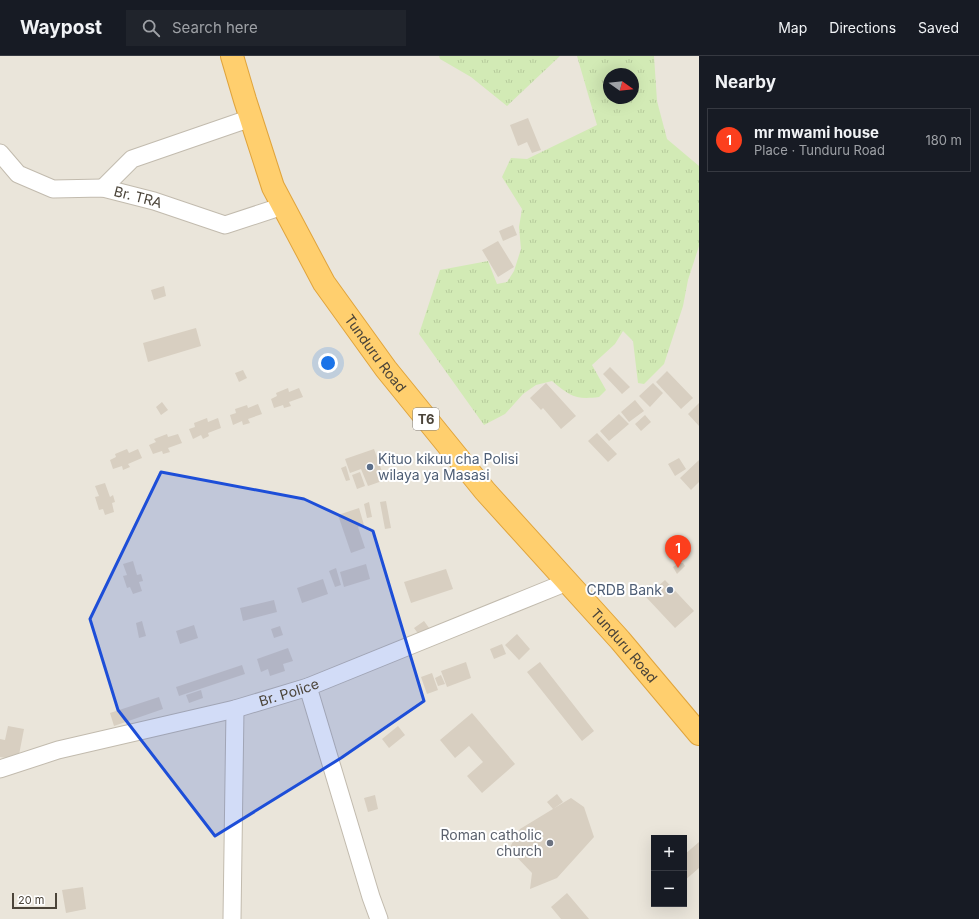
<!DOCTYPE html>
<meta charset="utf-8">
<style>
body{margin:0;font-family:Inter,sans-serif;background:#20242c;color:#f1f3f6}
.controls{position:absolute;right:12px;bottom:12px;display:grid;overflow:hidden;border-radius:0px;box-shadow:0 4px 16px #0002}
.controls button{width:36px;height:36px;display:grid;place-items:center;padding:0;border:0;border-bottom:1px solid #363941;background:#171b24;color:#f1f3f6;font:20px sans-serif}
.compass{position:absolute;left:603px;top:12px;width:36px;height:36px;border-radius:50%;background:#171b24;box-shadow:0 4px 16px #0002;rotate:105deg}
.scale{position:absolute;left:12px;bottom:10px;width:45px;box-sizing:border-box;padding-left:4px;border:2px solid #4b4439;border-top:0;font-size:11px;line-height:14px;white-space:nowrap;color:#4b4439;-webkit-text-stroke:3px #fff;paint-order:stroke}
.you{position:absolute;left:328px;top:307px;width:14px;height:14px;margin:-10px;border:3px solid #fff;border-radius:50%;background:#1a73e8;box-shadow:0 0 0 6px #1a73e833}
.badge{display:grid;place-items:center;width:26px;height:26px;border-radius:50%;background:#fc3f1d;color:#fff;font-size:13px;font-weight:700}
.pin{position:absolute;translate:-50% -33px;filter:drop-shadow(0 1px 2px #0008)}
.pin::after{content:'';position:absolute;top:21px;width:14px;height:12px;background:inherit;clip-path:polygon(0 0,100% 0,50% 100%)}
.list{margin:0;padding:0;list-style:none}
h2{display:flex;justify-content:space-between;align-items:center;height:52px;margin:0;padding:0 16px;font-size:17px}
h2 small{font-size:13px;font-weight:400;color:#9ea1a6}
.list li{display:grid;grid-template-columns:26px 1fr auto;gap:12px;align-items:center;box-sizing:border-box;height:64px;margin:0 8px 8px;padding:0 8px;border:1px solid #363941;border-radius:0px}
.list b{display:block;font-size:15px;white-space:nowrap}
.list p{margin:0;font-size:13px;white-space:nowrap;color:#9ea1a6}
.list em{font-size:13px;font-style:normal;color:#9ea1a6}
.icon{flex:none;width:22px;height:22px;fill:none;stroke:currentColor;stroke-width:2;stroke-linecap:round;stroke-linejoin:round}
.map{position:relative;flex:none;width:699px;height:863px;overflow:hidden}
header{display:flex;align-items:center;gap:24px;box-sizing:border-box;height:56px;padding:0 20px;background:#171b24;border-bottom:1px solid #363941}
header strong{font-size:19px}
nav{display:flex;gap:22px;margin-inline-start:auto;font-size:14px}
.search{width:280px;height:36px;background:#20242c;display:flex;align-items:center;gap:10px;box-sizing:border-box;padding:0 14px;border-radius:0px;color:#9ea1a6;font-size:15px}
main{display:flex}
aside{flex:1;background:#171b24}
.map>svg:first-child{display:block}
</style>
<header>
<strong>Waypost</strong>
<div class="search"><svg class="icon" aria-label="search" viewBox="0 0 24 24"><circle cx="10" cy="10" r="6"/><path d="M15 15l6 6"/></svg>Search here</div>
<nav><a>Map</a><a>Directions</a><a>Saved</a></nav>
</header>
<main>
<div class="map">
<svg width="699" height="863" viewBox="0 0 699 863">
<defs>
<pattern id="grass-tufts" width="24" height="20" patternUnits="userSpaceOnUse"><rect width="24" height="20" fill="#d2eab5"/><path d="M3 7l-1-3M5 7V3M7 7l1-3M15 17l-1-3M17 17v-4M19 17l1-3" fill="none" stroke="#b6ca9c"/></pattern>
</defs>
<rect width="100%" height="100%" fill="#f6f3ec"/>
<!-- residential -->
<path fill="#eae5da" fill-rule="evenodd" d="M0 0H699V863H0ZM609 18H633V42H609ZM654 782H684V848H654Z"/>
<!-- grass -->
<path fill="url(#grass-tufts)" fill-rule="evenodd" d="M439 0H560L507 50 471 21 440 3Z
M577 0H654L657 45 667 83 699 110V190L688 224 683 250 664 308 644 328 638 327 633 285 623 275 615 288 592 309 606 334 599 341C575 344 570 340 552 325L536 329 523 338 505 358 484 369 419 278 440 214 488 205 497 228 507 226 514 215 521 193 519 171 522 153 502 121 511 102 527 103 597 69ZM609 18H633V42H609Z"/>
<!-- building -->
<path fill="#d8cfc1" d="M528 62 541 94 532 97 527 86 518 90 510 69Z
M513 169 517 179 503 185 499 175Z
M498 185 514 211 498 221 482 194Z
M164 230 166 240 154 244 151 234Z
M196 272 201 290 148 306 143 287Z
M610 311 630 331 622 338 603 318Z
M243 314 247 322 239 326 235 317Z
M667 315 693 342 681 353 656 326Z
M546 327 576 360 561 373 543 352 541 354 530 342Z
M653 327 663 337 650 351 639 340Z
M288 332 289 336 299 332 303 341 289 346 291 350 284 352 283 349 274 352 271 343 277 340 276 337Z
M635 344 644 355 629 366 621 356Z
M162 346 168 354 161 359 156 351Z
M699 347V370L688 358Z
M258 348 262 358 248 363 250 367 243 369 242 365 233 369 230 359 236 357 235 353 247 349 248 352Z
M619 358 629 368 609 385 600 375Z
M645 359 651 366 641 375 635 368Z
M207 362 208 366 218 362 221 372 208 377 209 380 203 383 201 379 193 383 189 373 195 371 194 367Z
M597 377 617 398 608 406 588 385Z
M167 378 168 381 178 378 182 387 168 392 170 396 163 398 162 395 153 398 149 389 156 386 154 383Z
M127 393 129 397 138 393 142 402 128 408 130 411 123 414 122 410 113 413 110 404 116 401 115 398Z
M374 393 385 424 368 430 361 413 350 417 345 403Z
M679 402 686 413 675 420 668 408Z
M699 404V426L691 434 680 422Z
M346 410 350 424 346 425 341 412Z
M360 416 365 430 357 433 352 419Z
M105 427 110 441 113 439 115 446 112 447 114 456 105 459 103 453 99 454 95 441 99 440 95 430Z
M386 445 391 472 385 473 380 446Z
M369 446 372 461 367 462 364 448Z
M359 452 364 469 358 471 365 492 351 497 338 459Z
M133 505 137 519 141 518 143 525 139 526 142 535 133 538 130 531 127 532 123 520 127 519 123 508Z
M680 507H683L685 510 677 518 673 511Z
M366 508 370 523 344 531 340 516Z
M336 512 341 529 335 531 329 515Z
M446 513 453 533 411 547 404 526Z
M323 523 328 538 302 547 297 532Z
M665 524 694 555 675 572 646 541Z
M274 544 277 556 243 565 240 552Z
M142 565 146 580 139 582 136 567Z
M424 565 432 576 422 583 414 572Z
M194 569 198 582 180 588 176 575Z
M280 570 283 579 274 582 271 573Z
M517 578 530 593 519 604 505 589Z
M502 588 506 598 494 603 490 593Z
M288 592 293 605 283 608 285 615 270 620 268 613 261 616 257 603Z
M466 606 471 622 447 631 441 615Z
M540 606 594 675 582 685 527 616Z
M242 609 245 618 179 640 176 631Z
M432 617 438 634 427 638 421 621Z
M441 619 445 628 438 630 435 622Z
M201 634 203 642 189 647 186 639Z
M159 641 163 653 114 670 110 657Z
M472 657 515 708 482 737 467 720 483 706 469 690 455 702 440 684Z
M8 670 24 673 18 704 0 701V683L5 684Z
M398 670 405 679 389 692 382 683Z
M557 738 563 746 553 753 547 746Z
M375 739 378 753 368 756 364 742Z
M571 742 584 751 594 781 557 822 530 833 532 817 509 793 520 773Z
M699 786V812L684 825V799Z
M83 831 86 853 66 857 62 834Z
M567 837 589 863H561L551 851Z"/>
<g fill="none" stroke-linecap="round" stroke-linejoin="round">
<defs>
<g id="street">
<path id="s1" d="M0 97 18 118 53 133 103 132 154 145 225 169 283 150"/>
<path d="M103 132 132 103 251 62"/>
<path d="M308 631 371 841 379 863"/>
<path id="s2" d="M0 713 58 694 235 653 308 631 567 526"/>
<path d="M232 863 235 653"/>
</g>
<g id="highway">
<path id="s3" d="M232 0 245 44 273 131 324 227 386 313 485 435 620 584 699 678"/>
</g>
</defs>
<!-- street casing -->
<use href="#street" stroke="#c2bbae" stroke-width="19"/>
<!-- highway casing -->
<use href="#highway" stroke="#e0a43c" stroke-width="24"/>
<!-- street -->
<use href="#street" stroke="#fff" stroke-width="17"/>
<!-- highway -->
<use href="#highway" stroke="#ffcf6e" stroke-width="22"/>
</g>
<!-- marked area -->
<path fill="#1d4ed8" fill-opacity="0.2" stroke="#1d4ed8" stroke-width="3" stroke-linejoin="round" d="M161 416 304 443 373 475 424 645 341 702 215 780 118 654 90 563Z"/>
<!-- markers -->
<g fill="#5c6f8a" stroke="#fff" stroke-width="1.5">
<circle cx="370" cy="411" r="4"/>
<circle cx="670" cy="534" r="4"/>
</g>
<circle fill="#6b7280" stroke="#fff" stroke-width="1.5" cx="550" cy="787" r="4"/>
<g text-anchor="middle" stroke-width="4" stroke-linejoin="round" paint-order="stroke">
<!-- shield labels -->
<rect fill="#fff" stroke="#817c74" stroke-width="1" x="413" y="352" width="26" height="22" rx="3"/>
<g font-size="13" font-weight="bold" fill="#4b4439">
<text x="426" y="368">T6</text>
</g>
<!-- street labels -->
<g font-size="14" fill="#4b4439" stroke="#fff">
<text dy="5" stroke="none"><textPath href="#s1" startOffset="152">Br. TRA</textPath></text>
<text dy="5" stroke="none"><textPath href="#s3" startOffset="333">Tunduru Road</textPath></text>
<text dy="5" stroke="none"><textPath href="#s3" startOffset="717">Tunduru Road</textPath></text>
<text dy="5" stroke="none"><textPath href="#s2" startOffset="299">Br. Police</textPath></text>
</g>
<!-- service labels -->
<g font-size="14" fill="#4e5e75" stroke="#fff" text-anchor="start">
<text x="378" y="408">Kituo kikuu cha Polisi<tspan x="378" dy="16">wilaya ya Masasi</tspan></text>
<text x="662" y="539" text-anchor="end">CRDB Bank</text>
</g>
<!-- worship labels -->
<g font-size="14" fill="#5b616d" stroke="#fff" text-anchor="end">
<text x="542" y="784">Roman catholic<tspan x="542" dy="16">church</tspan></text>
</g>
</g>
</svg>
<div class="controls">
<button>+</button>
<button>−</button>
</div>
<svg class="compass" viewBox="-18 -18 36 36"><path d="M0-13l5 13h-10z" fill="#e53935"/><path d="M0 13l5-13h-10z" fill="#9ea1a6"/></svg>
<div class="scale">20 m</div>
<div class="you"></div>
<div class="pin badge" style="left:678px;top:512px">1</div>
</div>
<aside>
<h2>Nearby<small></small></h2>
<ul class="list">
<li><span class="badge">1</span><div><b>mr mwami house</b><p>Place · Tunduru Road</p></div><em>180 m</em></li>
</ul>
</aside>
</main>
